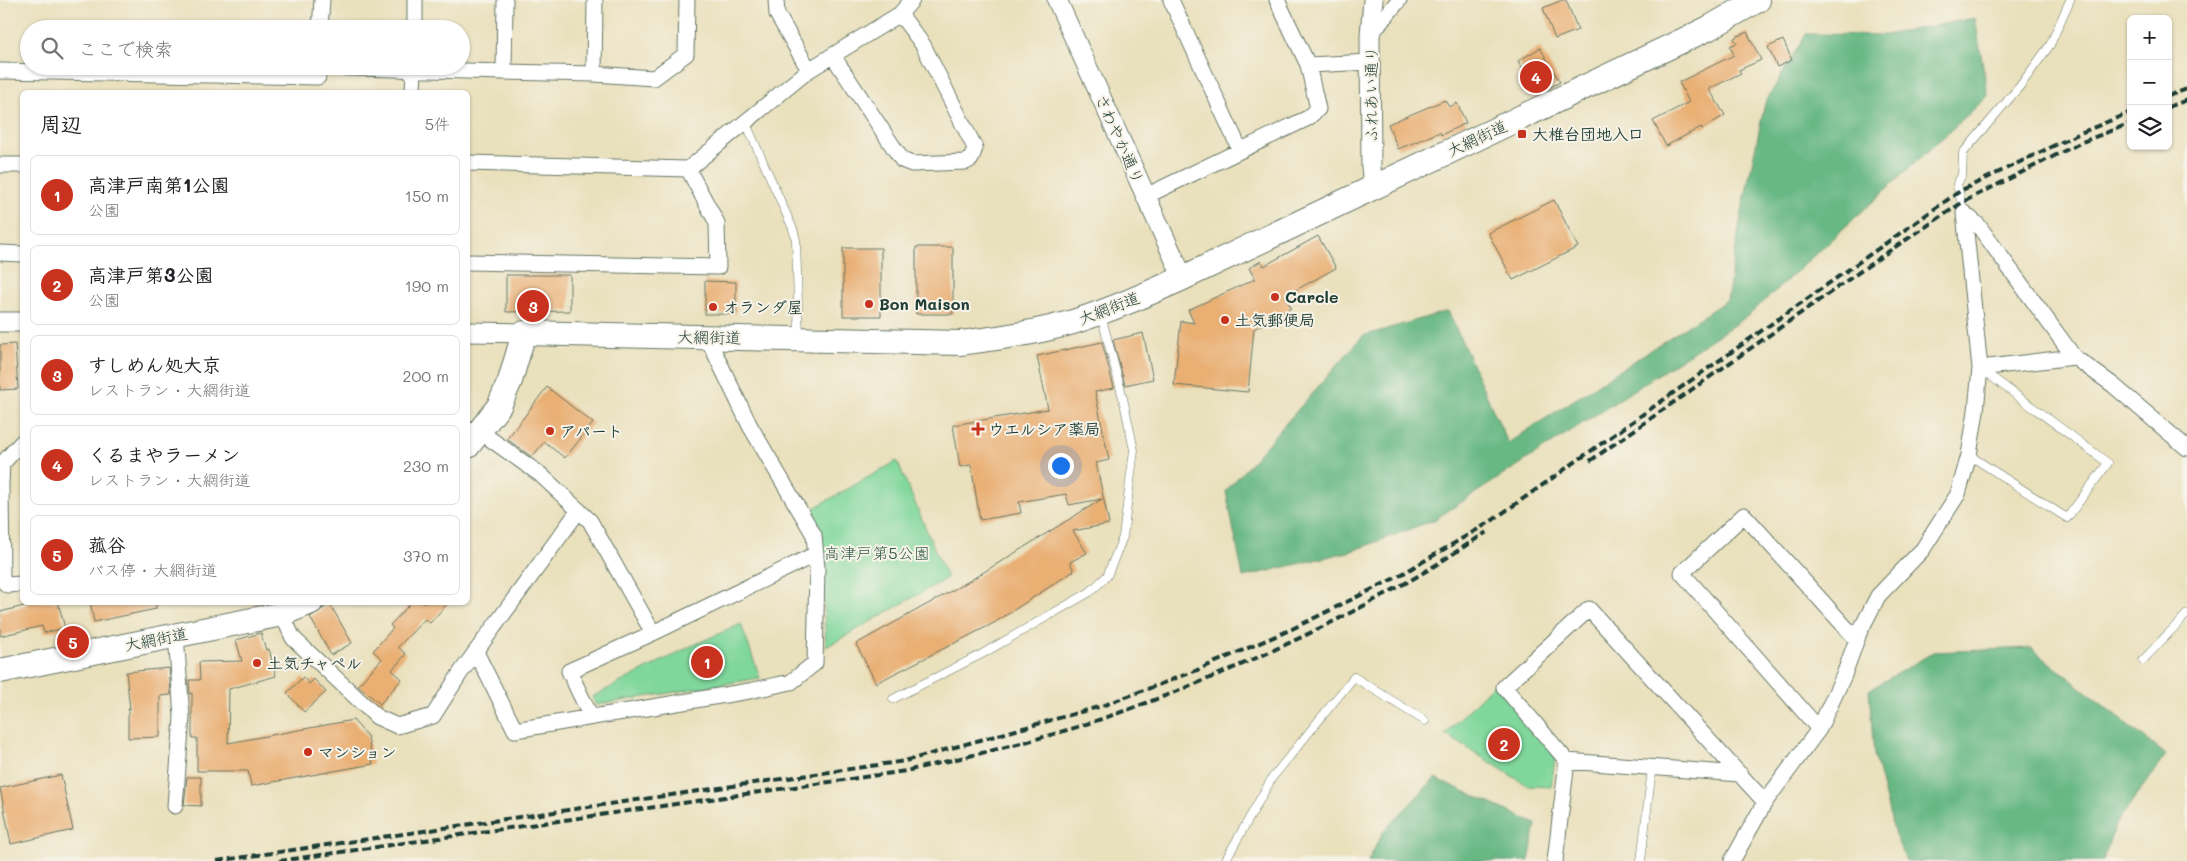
<!DOCTYPE html>
<html lang="ja">
<meta charset="utf-8">
<style>
body{margin:0;font-family:Mali,"Klee One",sans-serif;background:#f2f2f2;color:#202124}
.controls{position:absolute;right:15px;top:15px;display:grid;overflow:hidden;border-radius:8px;box-shadow:0 1px 4px #0004}
.controls button{width:45px;height:45px;display:grid;place-items:center;padding:0;border:0;border-bottom:1px solid #e0e0e0;background:#fff;color:#202124;font:25px sans-serif}
.you{position:absolute;left:1060px;top:465px;width:18px;height:18px;margin:-12px;border:4px solid #fff;border-radius:50%;background:#1a73e8;box-shadow:0 0 0 8px #1a73e833}
.badge{display:grid;place-items:center;width:32px;height:32px;border-radius:50%;background:#c8321e;color:#fff;font-size:16px;font-weight:700}
.pin{position:absolute;translate:-50% -50%;border:2px solid #fff;box-shadow:0 1px 5px #0006}
.list{margin:0;padding:0;list-style:none}
h2{display:flex;justify-content:space-between;align-items:center;height:65px;margin:0;padding:0 20px;font-size:21px}
h2 small{font-size:16px;font-weight:400;color:#757577}
.list li{display:grid;grid-template-columns:32px 1fr auto;gap:15px;align-items:center;box-sizing:border-box;height:80px;margin:0 10px 10px;padding:0 10px;border:1px solid #e0e0e0;border-radius:8px}
.list b{display:block;font-size:19px;white-space:nowrap}
.list p{margin:0;font-size:16px;white-space:nowrap;color:#757577}
.list em{font-size:16px;font-style:normal;color:#757577}
.icon{flex:none;width:28px;height:28px;fill:none;stroke:currentColor;stroke-width:2;stroke-linecap:round;stroke-linejoin:round}
.map{position:relative;flex:none;width:2187px;height:861px;overflow:hidden}
.search{position:absolute;background:#fff;box-shadow:0 1px 4px #0004;left:20px;top:20px;width:450px;height:55px;display:flex;align-items:center;gap:12px;box-sizing:border-box;padding:0 18px;border-radius:28px;color:#757577;font-size:19px}
.panel{position:absolute;background:#fff;box-shadow:0 1px 4px #0004;left:20px;top:90px;width:450px;height:515px;border-radius:8px}
.map>svg:first-child{display:block}
</style>
<div class="map">
<svg width="2187" height="861" viewBox="0 0 2187 861">
<rect width="100%" height="100%" fill="#f7f3e8"/>
<filter id="ink" filterUnits="userSpaceOnUse"><feTurbulence type="fractalNoise" baseFrequency=".02" numOctaves="2"/><feDisplacementMap in="SourceGraphic" scale="10" xChannelSelector="R" yChannelSelector="G"/><feConvolveMatrix kernelMatrix="1 2 1 2 8 2 1 2 1" color-interpolation-filters="sRGB"/></filter>
<filter id="wash" filterUnits="userSpaceOnUse"><feTurbulence type="fractalNoise" baseFrequency=".0096" numOctaves="4" result="noise"/><feDisplacementMap in="SourceGraphic" scale="20" xChannelSelector="R" yChannelSelector="G"/><feGaussianBlur stdDeviation="1.12" result="paint"/><feColorMatrix in="noise" values="0 0 0 0 0 0 0 0 0 0 0 0 0 0 0 0 0 1.4 0 .05"/><feComposite in="paint" operator="in"/></filter>
<g filter="url(#wash)">
<rect width="100%" height="100%" fill="#e9e0bc"/>
<!-- green -->
<path fill="#80d79c" stroke="#508a68" d="M897 461 947 578 826 647 821 540 807 512Z
M741 624 760 678 596 705 592 697 689 647Z
M1494 684 1556 753 1551 787 1528 786 1445 734Z"/>
<!-- forest -->
<path fill="#68b884" stroke="#447a5c" d="M1975 18 1988 96 1749 315 1434 520 1352 551 1243 577 1226 491 1363 336 1448 311 1508 443 1727 300 1742 211 1765 103 1806 34 1885 35Z
M2031 648 2166 755 2115 825 2103 861H1906L1895 835 1874 754 1869 690 1934 652Z
M1435 778 1536 824 1529 861H1368L1383 832Z"/>
<g id="blocks">
<!-- building -->
<path fill="#e9af73" d="M1562 0H1566L1578 30 1555 39 1543 8Z
M1747 32 1761 60 1739 70 1741 73 1709 89 1725 115 1702 129 1701 127 1666 146 1653 121 1689 102 1679 82 1734 55 1730 46 1737 43 1734 38Z
M1783 40 1792 60 1777 67 1768 47Z
M1540 48 1560 82 1538 94 1518 61Z
M1445 100 1449 107 1457 103 1466 123 1441 135 1440 132 1398 149 1388 124Z
M1554 200 1578 247 1513 280 1488 233Z
M1318 236 1336 268 1285 296 1291 308 1254 329 1248 392 1174 385 1181 321 1194 323 1188 310 1255 279 1249 268 1261 261 1264 266Z
M916 247H953V314H916Z
M843 248H881V316H843Z
M506 275H570V311L506 312Z
M705 281 736 282V314H705Z
M1143 333 1153 379 1125 385 1113 340Z
M1102 342 1114 388 1095 392 1109 460 1096 463 1109 524 1073 531 1087 553 1070 562 1074 571 994 623 876 683 856 644 971 580 1102 499 1069 505 1066 494 1019 502 1021 513 980 520 971 465 960 467 953 425 1048 409 1037 356Z
M15 344 18 389 0 390V345Z
M547 387 593 423 565 458 544 442 532 457 507 439Z
M27 602H58L65 628 44 633 42 626 0 636V612L28 605Z
M90 602H156V609L94 622Z
M408 602H449L430 623 425 619 398 647 406 654 392 670 402 679 380 704 358 685 382 659 373 651 393 628 390 625 410 604Z
M330 604 352 643 331 655 310 617Z
M261 633 266 650 269 649 276 676 229 689 228 743 353 720 368 737 373 764 251 786 248 771H197V738H192V693L190 694 189 680H200L199 662 242 661 236 640Z
M169 668 171 695 160 696V737L128 738V709H130L126 672Z
M303 677 309 684 314 679 326 692 304 712 287 693Z
M61 775 73 830 11 844 0 788Z
M187 777H201V806L184 805Z"/>
</g>
</g>
<g filter="url(#ink)">
<use href="#blocks" fill-opacity="0" stroke="#667664" stroke-width="1"/>
<g fill="none" stroke-linecap="round" stroke-linejoin="round">
<defs>
<path id="service" d="M745 121 793 229 796 240 799 338
M1964 213 1957 184 1962 175 1963 153 2020 86 2050 45 2070 0
M1969 455 2067 518 2108 463 1981 369
M2143 660 2187 614
M893 699 982 654 1090 592 1107 576 1123 537 1134 450 1123 398 1101 315
M1225 861 1272 778 1354 677 1425 721
M1641 861 1652 768"/>
<path id="minor" d="M505 0 504 72 594 74 595 0
M776 0 777 14 809 70
M1171 0 1240 150
M1277 0 1308 65 1371 62
M320 29 322 0
M415 29V0
M1370 35 1399 0
M833 56 902 160 912 164 966 162 971 159 975 148 923 45 900 14
M319 67 504 72
M0 71 318 77
M594 74 654 78 686 54 687 0
M413 92 414 66
M468 163 688 169 809 70 900 14 912 0
M0 165H22
M1146 196 1308 118 1318 109 1308 65
M1964 213 1978 225 2074 357 2113 385 2187 448
M0 253 22 254
M468 262 718 267 717 223 688 169
M1980 368 2074 357
M479 431 541 475 590 521 653 633
M22 442 2 464 1 484 2 580 7 585 22 584
M282 614 293 638 377 717 397 726 433 716 461 672 579 510
M476 652 515 730 749 691 791 682 815 663 817 568 814 535 750 426 707 337
M591 717 569 671 653 633 816 554
M1819 729 1682 573 1744 515 1857 640
M1740 774 1567 761 1504 687 1589 609 1765 802
M175 806 182 717 176 635
M1555 861 1567 761
M1732 861 1765 802 1819 729 1844 675 1859 633 1878 596 1923 549 1958 494 1969 455 1976 411 1980 368 1964 213"/>
<path id="tertiary" d="M1057 0 1183 278
M1373 0 1370 35 1371 167 1373 187
M0 322H22
M468 332 524 333"/>
<path id="primary" d="M468 446 499 406 510 381 524 333 960 343C998 338 1036 333 1073 322 1111 310 1147 294 1183 278L1709 28 1758 0
M0 671 282 614 311 602"/>
</defs>
<!-- service casing -->
<use href="#service" stroke="#667664" stroke-width="9"/>
<!-- minor casing -->
<use href="#minor" stroke="#667664" stroke-width="17"/>
<!-- tertiary casing -->
<use href="#tertiary" stroke="#667664" stroke-width="21"/>
<!-- primary casing -->
<use href="#primary" stroke="#667664" stroke-width="26"/>
<!-- service -->
<use href="#service" stroke="#fff" stroke-width="8"/>
<!-- minor -->
<use href="#minor" stroke="#fff" stroke-width="15"/>
<!-- tertiary -->
<use href="#tertiary" stroke="#fff" stroke-width="19"/>
<!-- primary -->
<use href="#primary" stroke="#fff" stroke-width="24"/>
<!-- rail -->
<path stroke="#1f3d34" stroke-width="4" stroke-dasharray="8 4" stroke-linecap="butt" d="M2168 96 2187 89
M2168 107 2187 100
M1590 461 1892 249 1963 202 2082 142 2131 123
M217 861 905 761 1102 706 1195 671 1292 629 1397 577 1490 522 1960 191 2078 134 2131 112
M279 861 906 771C973 755 1042 740 1107 717 1208 682 1307 638 1400 586 1430 570 1458 550 1487 532"/>
</g>
</g>
<!-- markers -->
<g fill="#c8321e" stroke="#f7f3e8" stroke-width="2">
<rect x="1517" y="129" width="10" height="10" rx="2.5"/>
<circle cx="1275" cy="297" r="5"/>
<circle cx="869" cy="304" r="5"/>
<circle cx="713" cy="307" r="5"/>
<circle cx="1225" cy="320" r="5"/>
<path d="M975.5 421.5h5v5h5v5h-5v5h-5v-5h-5v-5h5z"/>
<circle cx="550" cy="431" r="5"/>
<circle cx="257" cy="663" r="5"/>
<circle cx="308" cy="752" r="5"/>
</g>
<g text-anchor="middle" stroke-width="4" stroke-linejoin="round" paint-order="stroke">
<!-- street labels -->
<g font-size="16" fill="#1f3d34" stroke="#f7f3e8">
<text transform="translate(1371 94) rotate(-90)" y="6">ふれあい通り</text>
<text transform="translate(1477 138) rotate(-25)" y="6">大網街道</text>
<text transform="translate(1120 139) rotate(66)" y="6">さわやか通り</text>
<text transform="translate(1109 308) rotate(-21)" y="6">大網街道</text>
<text transform="translate(709 337) rotate(1)" y="6">大網街道</text>
<text transform="translate(156 639) rotate(-11)" y="6">大網街道</text>
</g>
<!-- poi labels -->
<g font-size="16" font-weight="bold" fill="#1f3d34" stroke="#f7f3e8" text-anchor="start">
<text x="1532" y="140">大椎台団地入口</text>
<text x="1285" y="303">Carcle</text>
<text x="879" y="310">Bon Maison</text>
<text x="723" y="313">オランダ屋</text>
<text x="1235" y="326">土気郵便局</text>
<text x="988" y="435">ウエルシア薬局</text>
<text x="560" y="437">アパート</text>
<text x="267" y="669">土気チャペル</text>
<text x="318" y="758">マンション</text>
</g>
<!-- park labels -->
<g font-size="16" fill="#325c49" stroke="#f7f3e8">
<text x="877" y="559">高津戸第5公園</text>
</g>
</g>
</svg>
<div class="controls">
<button>+</button>
<button>−</button>
<button><svg class="icon" aria-label="layers" viewBox="0 0 24 24"><path d="M12 4l9 5-9 5-9-5zM3 14l9 5 9-5"/></svg></button>
</div>
<div class="you"></div>
<div class="pin badge" style="left:707px;top:662px">1</div>
<div class="pin badge" style="left:1504px;top:744px">2</div>
<div class="pin badge" style="left:533px;top:306px">3</div>
<div class="pin badge" style="left:1536px;top:77px">4</div>
<div class="pin badge" style="left:73px;top:642px">5</div>
<div class="search"><svg class="icon" aria-label="search" viewBox="0 0 24 24"><circle cx="10" cy="10" r="6"/><path d="M15 15l6 6"/></svg>ここで検索</div>
<section class="panel">
<h2>周辺<small>5件</small></h2>
<ul class="list">
<li><span class="badge">1</span><div><b>高津戸南第1公園</b><p>公園</p></div><em>150 m</em></li>
<li><span class="badge">2</span><div><b>高津戸第3公園</b><p>公園</p></div><em>190 m</em></li>
<li><span class="badge">3</span><div><b>すしめん処大京</b><p>レストラン · 大網街道</p></div><em>200 m</em></li>
<li><span class="badge">4</span><div><b>くるまやラーメン</b><p>レストラン · 大網街道</p></div><em>230 m</em></li>
<li><span class="badge">5</span><div><b>菰谷</b><p>バス停 · 大網街道</p></div><em>370 m</em></li>
</ul>
</section>
</div>
